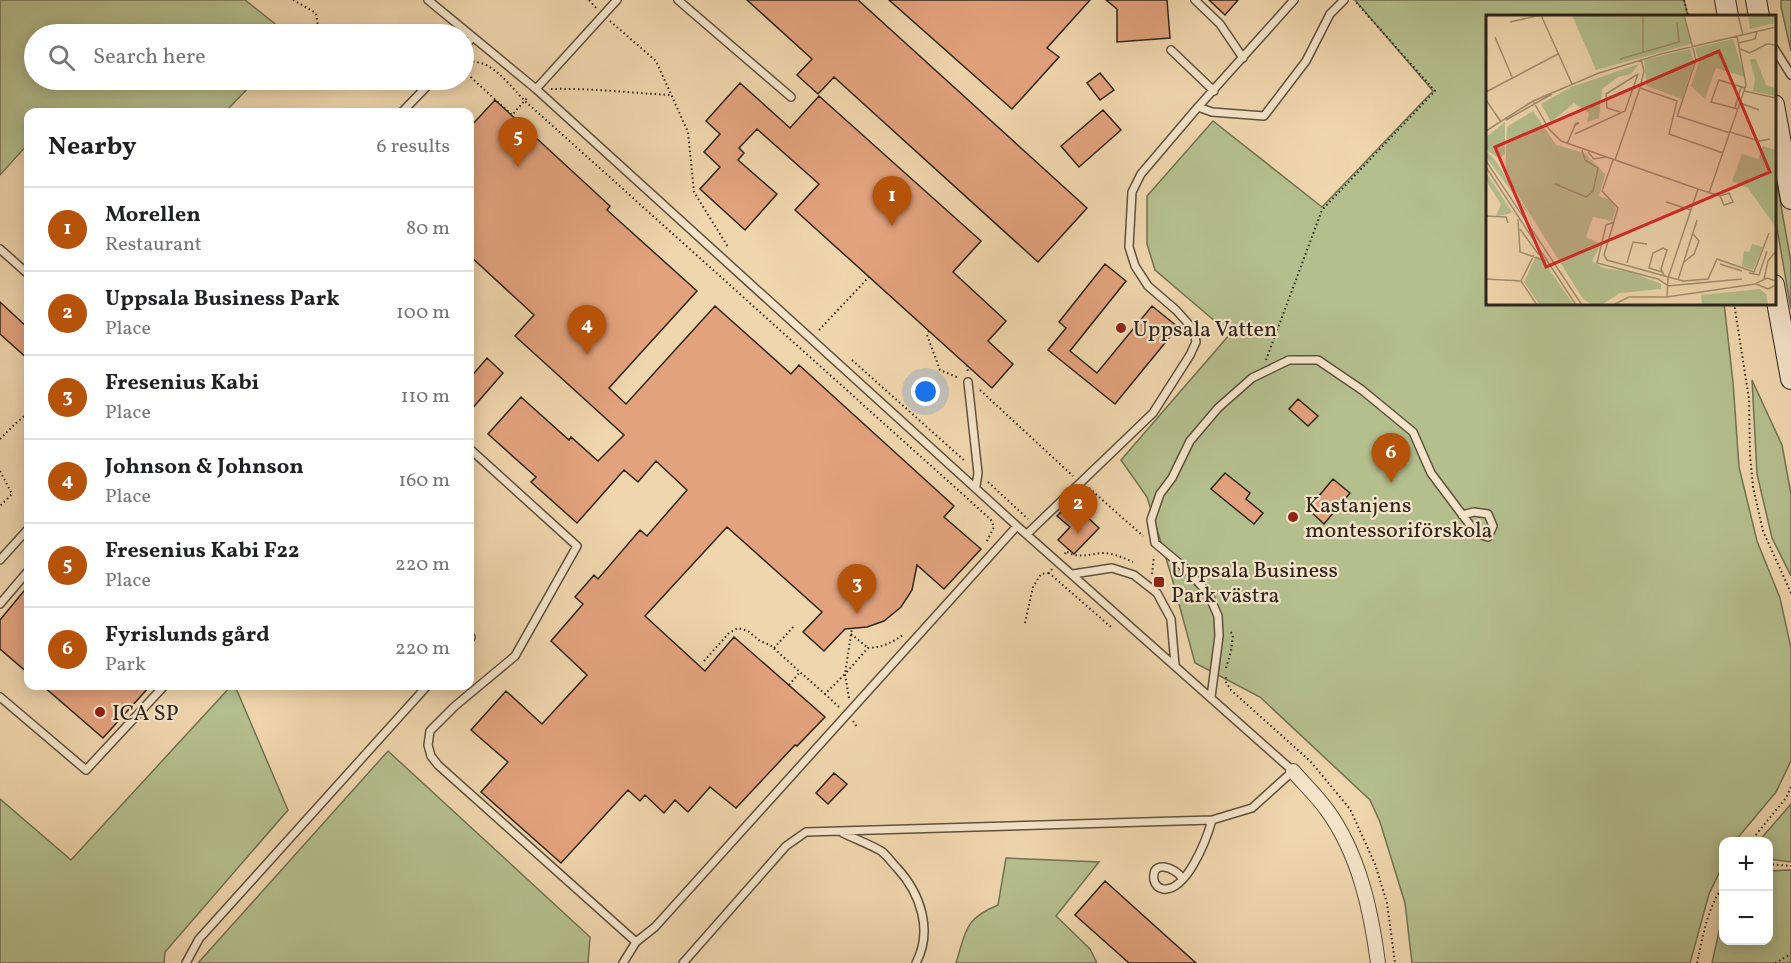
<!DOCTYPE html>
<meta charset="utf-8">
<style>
body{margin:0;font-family:Vollkorn,serif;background:#f6f6f6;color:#202124}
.controls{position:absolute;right:18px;bottom:18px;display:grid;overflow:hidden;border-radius:12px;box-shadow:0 3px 15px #0003}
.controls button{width:54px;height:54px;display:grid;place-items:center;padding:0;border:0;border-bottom:2px solid #e0e0e0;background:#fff;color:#202124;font:30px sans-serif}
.you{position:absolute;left:926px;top:392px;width:21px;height:21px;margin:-15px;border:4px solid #fff;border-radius:50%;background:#1a73e8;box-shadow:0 0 0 9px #1a73e833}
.badge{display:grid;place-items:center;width:39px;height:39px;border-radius:50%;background:#b45309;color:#fff;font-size:20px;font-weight:700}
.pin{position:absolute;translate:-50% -50px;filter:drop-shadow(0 2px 3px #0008)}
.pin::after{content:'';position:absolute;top:32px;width:21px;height:18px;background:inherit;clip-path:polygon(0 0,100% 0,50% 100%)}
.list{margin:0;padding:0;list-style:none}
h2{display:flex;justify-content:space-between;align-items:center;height:78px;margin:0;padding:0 24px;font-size:26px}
h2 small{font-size:20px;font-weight:400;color:#757577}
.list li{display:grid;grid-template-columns:39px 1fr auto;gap:18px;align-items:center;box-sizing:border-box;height:84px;padding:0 24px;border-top:2px solid #e0e0e0}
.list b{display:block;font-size:22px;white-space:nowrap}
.list p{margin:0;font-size:20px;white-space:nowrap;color:#757577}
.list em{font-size:20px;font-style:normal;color:#757577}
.icon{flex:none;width:33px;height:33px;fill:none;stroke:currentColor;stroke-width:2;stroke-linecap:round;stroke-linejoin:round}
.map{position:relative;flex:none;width:1791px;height:963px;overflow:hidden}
.search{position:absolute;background:#fff;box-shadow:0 3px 15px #0003;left:24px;top:24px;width:450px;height:66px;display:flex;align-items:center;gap:15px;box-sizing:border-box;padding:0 21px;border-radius:33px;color:#757577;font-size:22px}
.panel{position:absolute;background:#fff;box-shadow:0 3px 15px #0003;left:24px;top:108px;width:450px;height:582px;border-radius:12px}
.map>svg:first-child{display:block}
</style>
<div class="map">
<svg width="1791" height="963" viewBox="0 0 1791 963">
<rect width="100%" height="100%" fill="#f0d6ad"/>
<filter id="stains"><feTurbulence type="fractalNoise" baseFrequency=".00333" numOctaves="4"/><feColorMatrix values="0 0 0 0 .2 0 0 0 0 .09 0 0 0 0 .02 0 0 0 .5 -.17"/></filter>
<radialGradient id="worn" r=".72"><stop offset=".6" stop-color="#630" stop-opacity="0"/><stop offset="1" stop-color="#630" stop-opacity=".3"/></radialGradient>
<!-- green -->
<path fill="#b5bf8e" stroke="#717254" stroke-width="1.5" d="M0 0H245L283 30V34H34V80H256L225 112H28V144L0 175Z
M1355 0H1684L1688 16H1488V303H1724L1733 382 1739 467 1757 541 1780 598 1791 648V761L1776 792 1735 841 1724 842 1723 865 1709 894 1690 963H1412L1405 903 1380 822 1370 800 1260 697 1195 663 1172 578 1147 497 1121 460 1230 334 1155 270 1147 244V196L1213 121 1322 207 1433 91Z
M1781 0H1791V51L1781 7Z
M1775 172 1791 262V309L1775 217Z
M1752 380 1782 445 1791 494V576L1772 538 1757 474Z
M231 686H235L288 810 165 952 164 963H0V799L71 860Z
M388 751 590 937 588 963H198Z
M1791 804V862L1769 859 1768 842 1759 841Z
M1006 858 1099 862 1056 916 1090 949 1097 963H956C966 931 964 919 998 905Z
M1791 870V963H1712L1723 914 1724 940H1768L1769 871Z"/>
<!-- building -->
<path fill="#e2a27d" stroke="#2d251a" stroke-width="1.5" d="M747 0H858L1087 208 1038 262 834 77 818 94 797 75 812 59Z
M889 0H1090L1047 48 1059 57 1012 109Z
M1106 0H1167L1170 38 1117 42V9Z
M1209 0H1238L1225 15Z
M1100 73 1114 90 1100 100 1087 83Z
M740 83 790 128 819 96 981 241 953 272 1006 321 988 341 1013 364 992 388 795 210 819 184 757 129 739 148 744 153 738 160 777 194 745 230 700 189 720 167 704 152 720 134 706 121Z
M495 100 610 206 607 210 697 291 609 388 626 404 715 306 791 374 799 365 954 506 944 517 981 549 944 589 917 565 912 590 901 607 884 621 867 627 845 629 824 651 803 632 822 612 727 527 645 616 705 671 734 637 825 717 797 746 795 745 736 808 710 787 688 812 675 800 664 813 645 795 640 801 628 790 561 863 481 792 508 762 471 730 506 691 542 724 587 675 551 641 583 604 575 597 594 575 598 579 640 530 647 536 687 490 656 461 638 482 624 470 577 523 531 482 536 477 488 434 521 397 569 440 571 437 598 461 624 435 515 336 534 315 470 256V127Z
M1103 110 1121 130 1079 167 1061 146Z
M1105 264 1126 281 1070 351 1097 373 1152 306 1178 327 1115 404 1048 350 1066 328 1059 322Z
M0 302 28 328V359L0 334Z
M487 358 503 373 470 411V378Z
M1298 399 1318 416 1308 426 1289 409Z
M1225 473 1250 493 1246 499 1263 513 1254 524 1211 489Z
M1333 479 1350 493 1324 524 1308 509Z
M1071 502 1099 528 1074 554 1058 540 1070 527 1057 516Z
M28 586V673L0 649V620Z
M43 686H150L103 738Z
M834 773 847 784 828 804 816 793Z
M1105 881 1196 963H1129L1075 915Z"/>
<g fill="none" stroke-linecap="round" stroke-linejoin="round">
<defs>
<path id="service" d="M428 0 536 89 1017 526 1293 771 1252 808 1212 820C1207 838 1187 892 1163 889 1158 888 1155 884 1154 880 1151 859 1175 867 1182 878
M678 0 791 97
M1195 0 1220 24 1243 58
M464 47 473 37
M1774 48 1791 75
M1171 50 1214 91
M536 89 617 0
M1198 107 1212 112 1264 116 1306 61 1330 14 1344 0
M402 112 433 80
M0 249 28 274
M968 382 978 473 976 486
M470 449 577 546 515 656 455 706 430 731 428 745 431 756 438 765 636 942
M1027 534 1153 413 1190 355 1196 342 1194 330 1176 310 1148 286 1135 266 1129 247 1132 192 1141 174 1198 107 1294 0
M0 560 28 529
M1073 574 1112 568 1134 575 1157 593 1171 619 1175 665
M0 604 28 571
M470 639 471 637
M0 697 86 770 164 686
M1211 697 1219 636 1218 616 1208 593 1186 569 1155 543 1151 520 1160 494 1172 478 1190 441 1218 408 1252 378 1289 360H1318L1362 390 1413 432 1431 473 1476 533 1488 537 1493 526 1488 514 1474 512 1462 515
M843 833C855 839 869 844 881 851 887 855 892 863 897 868 921 894 933 931 916 963
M186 963 199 939 427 686
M623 963 636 942 655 927 1017 526
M683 963 786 846 806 832 1212 820"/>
<path id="minor" d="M1293 771C1304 784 1317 796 1327 810 1359 854 1371 910 1378 963"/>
<path id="secondary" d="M1725 0 1728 16
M1756 0 1759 16
M1774 105 1791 199
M1774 285 1791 379"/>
</defs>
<!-- service casing -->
<use href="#service" stroke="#5e513f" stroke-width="10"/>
<!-- minor casing -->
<use href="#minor" stroke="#5e513f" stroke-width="16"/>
<!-- secondary casing -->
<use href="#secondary" stroke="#2d251a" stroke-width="22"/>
<!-- path -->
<path stroke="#2d251a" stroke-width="2" stroke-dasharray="1.5 3" stroke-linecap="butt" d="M293 0 316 13 319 34
M589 0 597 9
M1684 0 1688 16
M610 21 656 61 688 132 694 192 728 247
M464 63C489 55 509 85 525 101L978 508 991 520 994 527 986 543
M464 71 512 115 528 97
M323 83V80
M551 89C590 88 632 93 671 95
M1734 303 1749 399 1750 455 1753 487 1763 531 1791 593
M819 330 869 277
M929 331 927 335 940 370 959 378
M852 360 966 462
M1266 360 1322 210 1435 91 1354 0
M967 365 968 373
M980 390 1073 476
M0 439 15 424 28 413
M0 471 12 494 0 506
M988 482 1028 519
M1089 488 1143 536
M1065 554 1066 551C1078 560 1091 553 1105 553 1115 554 1124 558 1133 562
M1052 569 1049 573 1111 627
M1152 574 1154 556
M1025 623 1033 587 1041 574 1049 573
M851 634 868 648
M774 648 795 625
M704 661 729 633 738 628 748 631 760 641 770 645 800 672
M1226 668 1231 651 1233 635 1230 631
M1226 677V682L1231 690 1311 762 1350 809 1375 864 1387 903 1395 963
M789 685 800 672 825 694
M849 698 845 674 868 648C883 647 892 643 904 634
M839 707 825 694 845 674 852 628
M853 721 857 727
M1750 842 1786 798 1791 787
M1768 864 1791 866
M1697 963C1703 936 1707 908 1724 885
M1775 963 1791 954"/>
<!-- service -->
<use href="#service" stroke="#f5e4ca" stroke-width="7"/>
<!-- minor -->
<use href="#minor" stroke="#f5e4ca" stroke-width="14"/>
<!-- secondary -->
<use href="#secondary" stroke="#f5e4ca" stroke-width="20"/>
</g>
<!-- markers -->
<g fill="#8f2418" stroke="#f5e4ca" stroke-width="2">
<circle cx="1121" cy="328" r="6"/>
<circle cx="1293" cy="517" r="6"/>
<rect x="1153" y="576" width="12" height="12" rx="3"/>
<circle cx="100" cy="712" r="6"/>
</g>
<g text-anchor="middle" stroke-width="4.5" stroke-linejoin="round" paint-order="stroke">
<!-- poi labels -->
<g font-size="22" fill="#2d251a" stroke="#f5e4ca" text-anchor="start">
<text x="1133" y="336">Uppsala Vatten</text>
<text x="1305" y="512">Kastanjens<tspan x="1305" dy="25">montessoriförskola</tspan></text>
<text x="1171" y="577">Uppsala Business<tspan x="1171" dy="25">Park västra</tspan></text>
<text x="112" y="720">ICA SP</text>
</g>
</g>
<!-- overview -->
<g transform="translate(1486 15)">
<rect width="290" height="290" fill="#f0d6ad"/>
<path d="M86 0H198L205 29 110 55ZM262 0H289V8L264 14ZM247 24 259 62 230 53 219 84 205 71 213 47 209 33ZM204 34 208 47 196 84 161 71 158 45ZM264 44H270L280 70 289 73V81L267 76 269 64ZM153 49 145 59 132 62 116 74 113 103 101 107 103 98 88 88 65 107 55 89 85 72ZM47 96 70 130 99 138 119 159 113 181 125 185 130 194 126 206 107 202 100 222 115 229 106 246 117 253 145 257 175 269V274L134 278 117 289H105L97 284 19 159 21 112ZM19 107V139L13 143 0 135V122ZM277 131 289 135V211L262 173 246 166 256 139 272 144ZM0 136 10 146 45 203 0 142ZM0 157 26 197 22 199 10 201 15 189 0 166ZM266 229 277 232 267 255 256 251 258 236 263 237ZM50 241 56 244 87 289H53L38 267ZM274 274 280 279 282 289H216L215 280Z" fill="#b5bf8e"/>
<path fill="none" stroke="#a28f72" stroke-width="1.5" d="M252 0 257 20M24 7 55 0 86 69M9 22 26 62M252 28 269 24 271 17M254 34 264 38 281 29 290 30M157 38V0M134 44 193 27 191 7M154 73 191 86 183 119 237 138M258 76 290 83M0 77 72 39M0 85 15 107M47 86 63 114 75 126 212 174 234 181 243 178 247 187 238 190 234 181M254 88 273 95M249 93 255 72M252 94 225 87 233 65 259 73M134 97 121 93 120 79 152 59M192 101 244 118M191 102 210 45 198 0M20 105 66 79M0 116 47 86 113 58 175 39 290 12M244 117 273 126 284 124M89 119 139 96 152 59M81 129 90 108H93L89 110M102 137 108 144 119 142M127 145 116 176 132 193 118 240 121 245 197 266 222 264 231 244 268 257 283 218M129 145 154 73 158 56 155 44M0 146 96 290M0 152 90 290M74 170 69 169 100 182 107 176 112 153 99 145 96 135M223 178 260 70 251 21M180 187 205 195M0 201 20 202 22 208M32 204 34 237 60 246M128 207 120 210 111 248 172 264 181 270M34 214 53 240M198 247 208 239 213 226 207 219M141 248 147 227 161 229M234 249 256 256M176 257 163 253 167 238 177 233 181 235 175 254 179 262M263 258 273 260 281 236M0 264 35 266 51 290M278 264 282 246 290 236M192 265 211 205M35 266 48 240M270 269 282 274 290 270M181 271 256 264M181 282 182 263 212 174M127 290 143 282H181L269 269 281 263 290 266"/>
<path fill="#d62828" fill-opacity="0.15" stroke="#d62828" stroke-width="3" d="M233 36 284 157 60 252 9 132Z"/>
<rect width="290" height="290" fill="none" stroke="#2d251a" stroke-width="3"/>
</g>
<rect width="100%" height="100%" filter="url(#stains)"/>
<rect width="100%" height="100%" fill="url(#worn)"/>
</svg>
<div class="controls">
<button>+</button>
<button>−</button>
</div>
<div class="you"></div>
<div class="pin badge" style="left:892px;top:226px">1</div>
<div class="pin badge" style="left:1078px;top:534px">2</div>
<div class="pin badge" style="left:857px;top:614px">3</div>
<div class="pin badge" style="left:587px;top:355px">4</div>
<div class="pin badge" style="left:518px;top:167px">5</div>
<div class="pin badge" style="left:1391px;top:483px">6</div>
<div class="search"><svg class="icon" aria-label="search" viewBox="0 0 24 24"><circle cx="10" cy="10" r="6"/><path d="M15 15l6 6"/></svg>Search here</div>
<section class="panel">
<h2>Nearby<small>6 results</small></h2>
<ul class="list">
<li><span class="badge">1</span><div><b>Morellen</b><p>Restaurant</p></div><em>80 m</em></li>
<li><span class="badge">2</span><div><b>Uppsala Business Park</b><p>Place</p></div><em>100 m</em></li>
<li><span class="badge">3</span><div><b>Fresenius Kabi</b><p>Place</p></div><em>110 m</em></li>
<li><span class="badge">4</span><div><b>Johnson &amp; Johnson</b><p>Place</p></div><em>160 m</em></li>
<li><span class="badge">5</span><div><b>Fresenius Kabi F22</b><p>Place</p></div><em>220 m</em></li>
<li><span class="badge">6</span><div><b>Fyrislunds gård</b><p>Park</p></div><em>220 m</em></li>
</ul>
</section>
</div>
